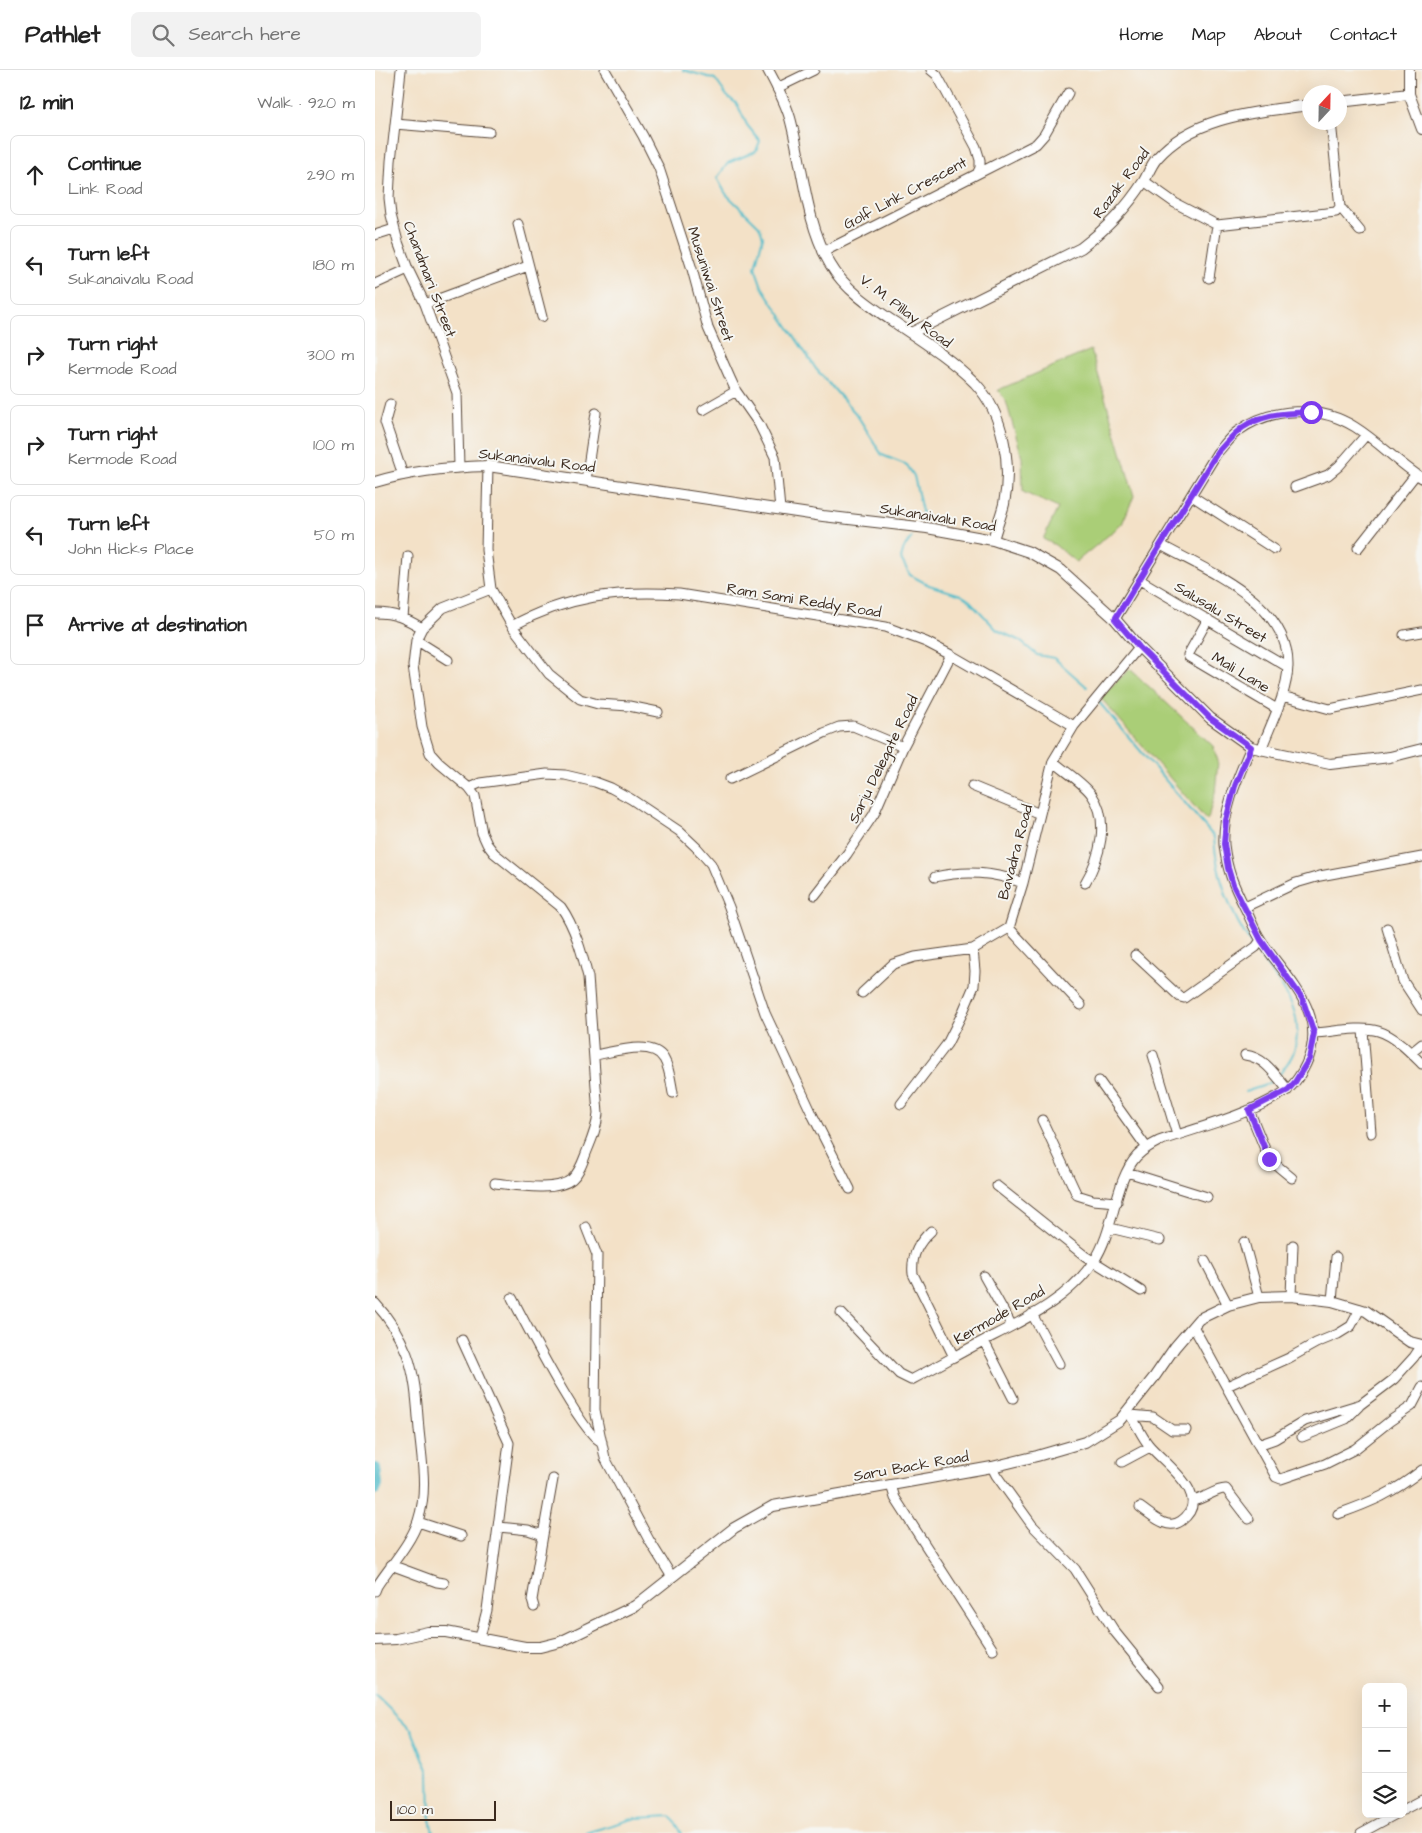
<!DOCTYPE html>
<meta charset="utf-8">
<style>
body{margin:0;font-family:"Architects Daughter",sans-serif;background:#f2f2f2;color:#222}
.controls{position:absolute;right:15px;bottom:15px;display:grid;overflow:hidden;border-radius:8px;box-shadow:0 5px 20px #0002}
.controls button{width:45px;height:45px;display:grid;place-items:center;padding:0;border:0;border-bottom:1px solid #e0e0e0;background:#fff;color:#222;font:25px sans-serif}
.compass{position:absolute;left:927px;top:15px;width:45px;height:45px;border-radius:50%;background:#fff;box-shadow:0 5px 20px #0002;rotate:22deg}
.scale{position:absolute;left:15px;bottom:12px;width:106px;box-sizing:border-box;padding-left:5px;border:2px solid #3b2a1e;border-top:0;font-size:14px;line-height:18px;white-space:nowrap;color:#3b2a1e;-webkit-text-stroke:4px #f6f6f2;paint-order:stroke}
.stop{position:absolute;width:15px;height:15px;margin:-11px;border:4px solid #7c3aed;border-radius:50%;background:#fff}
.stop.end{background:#7c3aed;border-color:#fff;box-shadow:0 1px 5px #0008}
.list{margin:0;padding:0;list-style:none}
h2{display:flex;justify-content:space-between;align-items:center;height:65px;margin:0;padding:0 20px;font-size:21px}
h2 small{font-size:16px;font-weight:400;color:#767676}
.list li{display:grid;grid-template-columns:32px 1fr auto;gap:15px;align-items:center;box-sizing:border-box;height:80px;margin:0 10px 10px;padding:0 10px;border:1px solid #e0e0e0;border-radius:8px}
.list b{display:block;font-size:19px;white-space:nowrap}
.list p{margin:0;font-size:16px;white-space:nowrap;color:#767676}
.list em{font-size:16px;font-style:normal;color:#767676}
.icon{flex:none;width:28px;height:28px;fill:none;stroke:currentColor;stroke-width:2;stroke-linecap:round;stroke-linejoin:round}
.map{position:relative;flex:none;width:1047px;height:1763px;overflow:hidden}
header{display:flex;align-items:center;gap:30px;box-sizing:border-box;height:70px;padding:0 25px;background:#fff;border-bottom:1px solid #e0e0e0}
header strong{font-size:24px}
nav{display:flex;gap:28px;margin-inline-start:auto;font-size:18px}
.search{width:350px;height:45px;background:#f2f2f2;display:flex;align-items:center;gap:12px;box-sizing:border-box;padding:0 18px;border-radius:8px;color:#767676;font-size:19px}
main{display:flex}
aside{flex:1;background:#fff}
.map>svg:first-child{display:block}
</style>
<header>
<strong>Pathlet</strong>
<div class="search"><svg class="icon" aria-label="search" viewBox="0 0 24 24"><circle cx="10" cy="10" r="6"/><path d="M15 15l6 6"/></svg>Search here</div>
<nav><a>Home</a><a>Map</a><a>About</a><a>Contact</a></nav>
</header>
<main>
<aside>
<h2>12 min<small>Walk · 920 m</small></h2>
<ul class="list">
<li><svg class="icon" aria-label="ahead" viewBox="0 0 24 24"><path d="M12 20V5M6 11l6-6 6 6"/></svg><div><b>Continue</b><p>Link Road</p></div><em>290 m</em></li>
<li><svg class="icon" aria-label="left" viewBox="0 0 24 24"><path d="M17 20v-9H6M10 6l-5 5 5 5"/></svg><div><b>Turn left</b><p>Sukanaivalu Road</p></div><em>180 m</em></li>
<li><svg class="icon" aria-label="right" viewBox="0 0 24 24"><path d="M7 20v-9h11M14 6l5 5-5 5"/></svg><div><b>Turn right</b><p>Kermode Road</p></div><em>300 m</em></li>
<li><svg class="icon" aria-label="right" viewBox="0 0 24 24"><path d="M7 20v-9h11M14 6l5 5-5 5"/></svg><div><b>Turn right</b><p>Kermode Road</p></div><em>100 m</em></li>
<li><svg class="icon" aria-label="left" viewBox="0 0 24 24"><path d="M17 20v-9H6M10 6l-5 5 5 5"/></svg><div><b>Turn left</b><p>John Hicks Place</p></div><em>50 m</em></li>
<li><svg class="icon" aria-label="arrive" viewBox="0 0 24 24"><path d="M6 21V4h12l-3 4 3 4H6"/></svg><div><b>Arrive at destination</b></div></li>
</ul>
</aside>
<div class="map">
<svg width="1047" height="1763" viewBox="0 0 1047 1763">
<rect width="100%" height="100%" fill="#f6f6f2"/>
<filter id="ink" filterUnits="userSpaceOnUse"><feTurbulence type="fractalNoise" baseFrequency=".02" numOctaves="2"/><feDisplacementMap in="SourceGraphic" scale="10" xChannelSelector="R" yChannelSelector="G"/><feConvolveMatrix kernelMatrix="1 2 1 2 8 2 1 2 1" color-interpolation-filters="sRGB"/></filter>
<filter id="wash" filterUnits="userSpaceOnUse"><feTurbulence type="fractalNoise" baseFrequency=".0096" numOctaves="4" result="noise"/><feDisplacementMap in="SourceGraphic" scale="20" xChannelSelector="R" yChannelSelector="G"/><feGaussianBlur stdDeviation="1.12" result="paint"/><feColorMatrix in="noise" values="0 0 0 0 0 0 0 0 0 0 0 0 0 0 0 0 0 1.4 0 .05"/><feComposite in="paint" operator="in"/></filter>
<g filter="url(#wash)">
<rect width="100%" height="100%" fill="#f3e1c7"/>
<!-- green -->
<path fill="#aace77" stroke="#727c4a" d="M716 280 759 426 747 454 701 492 680 475 668 469 683 438 648 422 647 387 631 331 623 320Z
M755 599 838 676 843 691 840 723 832 751 725 627Z"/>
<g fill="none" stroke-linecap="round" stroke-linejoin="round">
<!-- stream -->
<path stroke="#4fbcca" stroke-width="2" d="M308 0 340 9 352 26 362 34 372 55 385 71 381 81 353 93 342 108 351 124 384 156 388 167 380 197 387 217 441 299 482 345 507 385 532 395 539 406 548 446
M537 467 529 478 526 489 535 505 554 515 586 525 594 530 622 560 645 571 662 585 679 588 712 617
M723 631 839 767C841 806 856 845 878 877
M881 881C903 913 932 938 919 981 917 989 909 997 905 1004
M870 1022 888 1016 900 1009
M0 1625 37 1661 54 1702 55 1749 58 1763
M210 1763 261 1748 296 1746 307 1763"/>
<!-- river -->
<path stroke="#4fbcca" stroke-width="12" d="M0 1399 2 1414 0 1419"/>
</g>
</g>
<g filter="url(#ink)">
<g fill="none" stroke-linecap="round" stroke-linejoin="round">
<defs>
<path id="minor" d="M26 0 16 91 14 128 16 145 23 172 33 199 50 234 82 323 84 397
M230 0 268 66 284 98 317 199 333 258 355 308 361 321 384 354 400 387 405 439
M402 18 439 0
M20 54 114 62
M602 104 661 74 669 65 693 23
M769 111 800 133 842 155 961 142 965 137 956 52
M965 137 985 161
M143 154 167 247
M0 165 19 159
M448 182 602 104 605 98V90L601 77 562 5 556 0
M834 208 842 155
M0 214 33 199
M50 234 153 196
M15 334 10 352 28 405
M328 340 361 321
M113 396 111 480 116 519 137 556 174 604 205 629 223 634 254 636 283 642
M211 410 221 343
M920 417 953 405 964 396 991 365
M817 426 899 479
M786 475C832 501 914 532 913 596 912 624 896 653 886 680
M983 478 1041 404
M765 510 913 597
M116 519 68 538 47 558 41 570 38 596 47 657 55 683 64 693 94 718 100 726 107 763 112 774 119 783 186 837C200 857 207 883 213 907L223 1044C222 1057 217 1069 212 1081 208 1091 205 1102 197 1109 180 1123 141 1115 120 1113
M0 543C20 543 30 548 47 558
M28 548 33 486
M740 549 842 383C849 376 855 366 863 361 896 337 946 335 980 357 1004 372 1023 393 1047 408
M833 549 813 585 814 587 902 639
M137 556C191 526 243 520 304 524L511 557 551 572 576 585 699 656
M1029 565 1047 562
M41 570 73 590
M907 626 955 639 1047 620
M678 691C689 701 709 713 717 725 735 751 725 788 710 813
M355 709 449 663 464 657 478 656 528 677
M597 716 665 744
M94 718 105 713 172 704 190 705 220 712 236 718 256 729 304 761 322 778 336 794 354 837 390 943 438 1046 475 1119
M560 807C591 800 618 802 648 813
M440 825 472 784 499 744 528 677 576 585
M870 837 921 813 945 806 1047 787
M634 858 706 935
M1012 858 1028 911 1047 940
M760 885 805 927 809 928 881 877 886 870
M487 923 518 894 540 887 598 879 634 858 648 813 678 691 699 656 764 577
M988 960 996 1063
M939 963C958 962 985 956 1003 961 1020 966 1035 982 1047 994
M1036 983 1047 974
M220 985C239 982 278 969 289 989 295 999 296 1013 298 1023
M778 985 802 1065
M870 985C891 988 899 1004 913 1020
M724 1011 772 1078
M526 1034 572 974 587 944 599 916 600 901 598 879
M874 1040 894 1089 917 1108
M667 1050 702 1125 718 1130 742 1132
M752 1102 832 1127
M622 1116 710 1186 766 1221
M211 1157 222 1185 220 1340 230 1388 274 1470 297 1507
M735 1158 785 1170
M556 1161C543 1173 536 1186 538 1204L579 1287
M869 1172 884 1227
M830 1191 853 1235
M609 1206 637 1256
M916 1226 918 1175
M137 1228C149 1250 209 1369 227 1372
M957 1231 961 1187
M0 1233C13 1247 25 1266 32 1284 41 1308 42 1335 44 1360 47 1391 53 1421 43 1451 36 1473 15 1496 2 1516L0 1521
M466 1243 524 1304 536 1310C561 1297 585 1283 610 1270 649 1250 694 1229 719 1191 740 1160 739 1111 762 1086 768 1080 776 1075 784 1071 825 1057 875 1045 911 1021 919 1015 927 1003 931 994 955 943 911 909 886 870 879 860 875 847 869 836 858 814 852 800 849 775 847 742 863 707 876 677
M657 1244 684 1294
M818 1256 901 1407 906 1409 950 1394 980 1379 1015 1351 1037 1336 1047 1317
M87 1270 134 1373 112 1540 105 1567
M609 1271 638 1328
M852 1316 914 1288 941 1273 963 1264 976 1256 985 1239
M752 1342C761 1351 765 1364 773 1374 788 1393 840 1426 806 1451 792 1461 777 1445 765 1437
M755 1345 778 1347 797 1360H811
M927 1367 971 1349 984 1336
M883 1375 900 1369 930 1351 986 1334 1019 1309 1039 1287 1047 1275
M747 1392 775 1377
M617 1397 621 1405 657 1455 700 1499 740 1562 784 1616
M516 1415 520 1428 618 1580
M818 1431C829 1429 842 1418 851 1419L874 1449
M963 1444C997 1432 1018 1423 1047 1400
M43 1452 86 1466
M124 1457 153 1460 168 1465 157 1530 159 1537
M168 1465 178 1409
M16 1495 62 1512 69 1513
M1028 1740 1047 1730
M986 1763 1021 1744"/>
<path id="major" d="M393 0C401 15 410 31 415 48 428 95 430 151 455 194 469 219 498 238 522 254 549 272 577 290 600 313 629 344 637 394 629 434 626 446 621 458 618 470
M1034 0V24L1047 59
M964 32 1034 24
M536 263 706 178C732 158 751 139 769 111 773 104 776 95 782 88 820 45 882 42 934 35
M0 412C36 401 75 397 113 396L448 446 552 458 618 470 654 482 686 500 740 549 764 577 835 648 876 677 955 694 1015 687 1047 679
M0 1570 21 1569 53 1562H71L150 1577H165L185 1572 260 1536 359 1458 398 1436 617 1397 662 1386 710 1372 745 1350 780 1306 800 1277 824 1249 853 1235 884 1227 916 1226 957 1231 991 1241 1035 1272 1047 1275"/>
</defs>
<!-- minor casing -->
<use href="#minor" stroke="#574537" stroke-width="11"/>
<!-- major casing -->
<use href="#major" stroke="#574537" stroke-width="12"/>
<!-- minor -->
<use href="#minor" stroke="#fff" stroke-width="9"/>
<!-- major -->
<use href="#major" stroke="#fff" stroke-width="10"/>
</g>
</g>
<g fill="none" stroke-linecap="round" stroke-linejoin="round" filter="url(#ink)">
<!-- route -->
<path stroke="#7c3aed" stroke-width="6" d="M894 1089 874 1040 913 1020 920 1012 934 989 939 963 927 928 886 870 858 815 853 798 849 774 851 750 860 716 876 677 835 648 764 577 740 549 842 383C848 377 854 369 861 363 881 344 910 343 936 342"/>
</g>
<g text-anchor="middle" stroke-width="4" stroke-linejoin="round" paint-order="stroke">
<!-- street labels -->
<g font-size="15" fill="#3b2a1e" stroke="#f6f6f2">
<text transform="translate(746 113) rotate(-53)" y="5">Razak Road</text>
<text transform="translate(530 123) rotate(-28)" y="5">Golf Link Crescent</text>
<text transform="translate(55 209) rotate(69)" y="5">Chandmari Street</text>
<text transform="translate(336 214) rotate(72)" y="5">Musuniwai Street</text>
<text transform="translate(531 241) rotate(37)" y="5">V. M. Pillay Road</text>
<text transform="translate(162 390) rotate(7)" y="5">Sukanaivalu Road</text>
<text transform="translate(563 447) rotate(9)" y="5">Sukanaivalu Road</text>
<text transform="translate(429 530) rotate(9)" y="5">Ram Sami Reddy Road</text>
<text transform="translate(846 542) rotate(31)" y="5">Salusalu Street</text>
<text transform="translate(866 602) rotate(31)" y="5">Mali Lane</text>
<text transform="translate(508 689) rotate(-64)" y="5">Sarju Delegate Road</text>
<text transform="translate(640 782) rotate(-75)" y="5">Bavadra Road</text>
<text transform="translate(624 1245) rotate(-30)" y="5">Kermode Road</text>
<text transform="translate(536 1396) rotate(-10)" y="5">Saru Back Road</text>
</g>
</g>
</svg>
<div class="controls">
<button>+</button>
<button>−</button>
<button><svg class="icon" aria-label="layers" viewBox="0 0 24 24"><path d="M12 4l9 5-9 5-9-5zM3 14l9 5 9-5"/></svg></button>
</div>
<svg class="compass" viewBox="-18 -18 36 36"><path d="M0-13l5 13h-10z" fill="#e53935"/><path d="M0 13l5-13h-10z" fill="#767676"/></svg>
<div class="scale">100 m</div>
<div class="stop" style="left:936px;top:342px"></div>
<div class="stop end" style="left:894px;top:1089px"></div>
</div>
</main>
